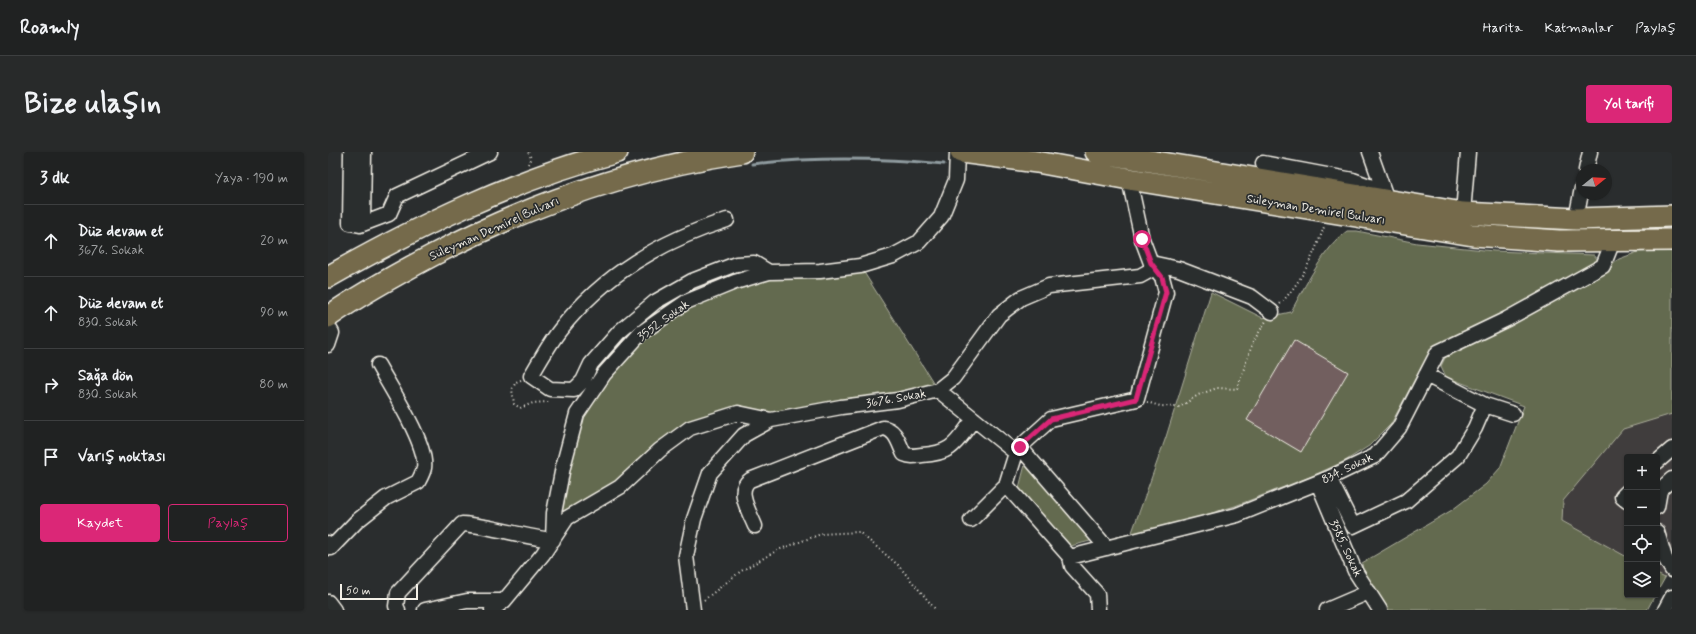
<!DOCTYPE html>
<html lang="tr">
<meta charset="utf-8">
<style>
body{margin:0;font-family:Mynerve,sans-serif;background:#282a2a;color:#f1f3f6}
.controls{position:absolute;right:12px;bottom:12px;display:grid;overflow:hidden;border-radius:4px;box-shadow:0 1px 3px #0004}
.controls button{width:36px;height:36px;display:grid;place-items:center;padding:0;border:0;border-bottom:1px solid #3d3f40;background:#202222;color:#f1f3f6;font:20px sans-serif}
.compass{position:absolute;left:1248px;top:12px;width:36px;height:36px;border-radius:50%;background:#202222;box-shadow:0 1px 3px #0004;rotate:72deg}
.scale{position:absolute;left:12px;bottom:10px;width:78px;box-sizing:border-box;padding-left:4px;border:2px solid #f4f1e8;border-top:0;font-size:11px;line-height:14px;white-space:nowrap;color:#f4f1e8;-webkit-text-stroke:3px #2a2d2e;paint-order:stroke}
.stop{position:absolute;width:12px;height:12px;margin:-9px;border:3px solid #db2777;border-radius:50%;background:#fff}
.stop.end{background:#db2777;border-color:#fff;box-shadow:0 1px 4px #0008}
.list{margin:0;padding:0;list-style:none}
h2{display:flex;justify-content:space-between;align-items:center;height:52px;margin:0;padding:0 16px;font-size:17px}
h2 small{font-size:13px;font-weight:400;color:#a2a4a5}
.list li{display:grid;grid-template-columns:26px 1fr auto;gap:12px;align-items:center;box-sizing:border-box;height:72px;padding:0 16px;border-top:1px solid #3d3f40}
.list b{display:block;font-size:15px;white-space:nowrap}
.list p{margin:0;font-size:13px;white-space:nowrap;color:#a2a4a5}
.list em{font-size:13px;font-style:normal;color:#a2a4a5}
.actions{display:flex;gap:8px;padding:12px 16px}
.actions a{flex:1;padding:9px 0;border:1px solid #db2777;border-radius:4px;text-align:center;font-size:14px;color:#db2777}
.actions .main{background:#db2777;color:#fff}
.icon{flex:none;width:22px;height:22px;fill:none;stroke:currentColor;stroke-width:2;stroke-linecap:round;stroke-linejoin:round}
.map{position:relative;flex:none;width:1344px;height:458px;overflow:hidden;border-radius:4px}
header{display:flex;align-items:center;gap:24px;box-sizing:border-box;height:56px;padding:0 20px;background:#202222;border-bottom:1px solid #3d3f40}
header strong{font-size:19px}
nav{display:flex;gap:22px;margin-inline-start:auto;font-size:14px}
.intro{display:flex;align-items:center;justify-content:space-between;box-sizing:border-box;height:96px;padding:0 24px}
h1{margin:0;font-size:28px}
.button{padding:10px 18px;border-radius:4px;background:#db2777;color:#fff;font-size:14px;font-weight:700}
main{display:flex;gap:24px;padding:0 24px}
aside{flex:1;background:#202222;border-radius:4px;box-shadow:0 1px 3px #0004}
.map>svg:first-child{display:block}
</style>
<header>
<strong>Roamly</strong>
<nav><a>Harita</a><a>Katmanlar</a><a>Paylaş</a></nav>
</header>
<div class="intro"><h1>Bize ulaşın</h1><a class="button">Yol tarifi</a></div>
<main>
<aside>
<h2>3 dk<small>Yaya · 190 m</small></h2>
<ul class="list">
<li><svg class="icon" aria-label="ahead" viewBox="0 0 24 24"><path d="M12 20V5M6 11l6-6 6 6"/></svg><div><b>Düz devam et</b><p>3676. Sokak</p></div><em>20 m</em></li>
<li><svg class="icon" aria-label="ahead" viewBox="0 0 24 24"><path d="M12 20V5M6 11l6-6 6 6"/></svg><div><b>Düz devam et</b><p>830. Sokak</p></div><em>90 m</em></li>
<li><svg class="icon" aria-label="right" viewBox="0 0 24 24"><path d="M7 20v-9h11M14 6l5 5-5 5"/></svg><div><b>Sağa dön</b><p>830. Sokak</p></div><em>80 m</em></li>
<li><svg class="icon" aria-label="arrive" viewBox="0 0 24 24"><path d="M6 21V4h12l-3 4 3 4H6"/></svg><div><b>Varış noktası</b></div></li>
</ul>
<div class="actions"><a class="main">Kaydet</a><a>Paylaş</a></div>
</aside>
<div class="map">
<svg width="1344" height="458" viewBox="0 0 1344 458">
<rect width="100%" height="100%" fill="#2a2d2e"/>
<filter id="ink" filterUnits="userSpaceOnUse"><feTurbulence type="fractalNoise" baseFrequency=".025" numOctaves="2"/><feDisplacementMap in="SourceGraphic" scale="8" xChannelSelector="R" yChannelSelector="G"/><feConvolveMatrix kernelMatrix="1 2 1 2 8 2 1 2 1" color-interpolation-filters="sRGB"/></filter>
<g filter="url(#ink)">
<!-- built -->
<path fill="#403c3c" d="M1344 262V421L1337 426 1329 422V305H1299V405L1234 369 1235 349 1295 277Z"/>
<!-- green -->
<path fill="#646a50" stroke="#acae9c" d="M1019 79H1029L1089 91 1166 99 1266 103 1275 114 1095 212 1063 272 1041 294 1017 309 984 324 907 354 851 371 803 383 838 285 883 140 935 166 963 160C976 135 997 95 1019 79Z
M1344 98V262L1295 277 1235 349 1234 369 1299 405V443H1327L1319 458H1060L1035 418 1034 411 1124 358 1158 332 1172 316 1196 254 1118 225 1113 214 1118 204 1126 196 1240 140 1291 107 1310 100Z
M532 114 610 238 443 268 410 261 362 276 239 366 226 361 249 262 313 181 407 130Z
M698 309 766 388 739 395 692 343 691 336Z
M1329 422 1337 426 1329 440Z"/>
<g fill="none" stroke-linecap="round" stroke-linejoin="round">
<!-- stream -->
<path stroke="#8f9b9f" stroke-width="3" d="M424 12C488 5 553 6 616 12"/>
</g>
<!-- building -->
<path fill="#725f5e" stroke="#f4f1e8" d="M966 188 1020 220 973 300 919 268Z"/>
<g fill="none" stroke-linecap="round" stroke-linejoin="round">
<defs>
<path id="minor" d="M23 0 22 71 32 73 61 62 69 44 162 0
M1042 0 1058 45
M935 11 1025 28 1055 39
M1258 18 1262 0
M1135 61 1140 0
M1248 67 1254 36
M399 68C333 89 276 122 232 178 221 192 212 209 203 224L222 237 246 238 255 229 263 212 291 180 327 150 364 129 408 112 426 111 441 120
M35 71 36 0
M823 111 851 117 924 145 944 160
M0 174 4 181 0 193
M610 238 688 301
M1157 253 1185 262
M692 295 779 396
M1329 310 1344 297
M1001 326 1025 374 1078 349 1130 304 1147 276 1157 253 1098 223
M990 331 1027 419 1052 458
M678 333 742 405 744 414 769 442 770 458
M1299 340 1294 345 1299 349
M1329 355 1332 338 1344 327
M643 368 678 333 688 301 692 295 723 267 809 247 838 140 834 125 823 111
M427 374C422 361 407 338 422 328L555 276C568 277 571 292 576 302 583 305 587 304 594 303 626 301 628 290 646 267
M1329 380 1337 406 1344 418
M225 388 226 361 235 315 249 262 276 222 313 181 358 150 407 130 441 120 492 119 532 114 565 104 591 90 613 65 628 28 629 0
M0 391 3 396 29 369 58 346 90 330C92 326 95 321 96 316 100 293 62 235 50 213
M742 405 909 363 1001 326 1047 304 1071 276 1110 200 1179 167 1275 114 1285 89
M0 450 6 458
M70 458 68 454 70 441 134 372C165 374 194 385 225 388
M97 458 139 449H176
M164 458 176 449 215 402 239 366 292 335 332 298 362 276 410 261 443 268
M365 458 358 404 366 367 382 321 416 283 443 268 513 255 570 248 610 238 625 226 671 163 693 146 721 134 812 124 823 118V111L814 87 801 27
M999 458 1041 440
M1337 458 1344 445"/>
<path id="highway" d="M633 0 709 10 801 27 1145 83 1231 89 1344 88
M768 0 1135 61 1248 67 1344 64
M0 125C92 73 187 27 289 0
M0 165C34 141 71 121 107 102 205 51 306 16 414 0"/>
</defs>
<!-- minor casing -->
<use href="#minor" stroke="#f4f1e8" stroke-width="17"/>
<!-- highway casing -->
<use href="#highway" stroke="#f4f1e8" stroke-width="24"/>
<!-- path -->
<path stroke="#f4f1e8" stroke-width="2" stroke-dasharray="1 3" stroke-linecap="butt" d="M200 12 203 6 200 0
M952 152C974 129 986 103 996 75
M193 228 188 230 184 237 186 252 192 256 205 251 221 250
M819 250 832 254 852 255 870 243 889 236 909 237 925 190 938 169
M376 448 413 419 450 398 493 382 531 380 570 413 608 458"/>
<!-- minor -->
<use href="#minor" stroke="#2a2d2e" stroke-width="14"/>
<!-- highway -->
<use href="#highway" stroke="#746b4b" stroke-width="21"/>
</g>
</g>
<g fill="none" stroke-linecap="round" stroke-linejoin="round" filter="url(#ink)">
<!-- route -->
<path stroke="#db2777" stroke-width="5" d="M692 295 723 267 808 247 838 140 834 125 823 111 814 87"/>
</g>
<g text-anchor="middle" stroke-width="3.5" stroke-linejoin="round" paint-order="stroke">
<!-- street labels -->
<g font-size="12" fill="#f4f1e8" stroke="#2a2d2e">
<text transform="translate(988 57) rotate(9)" y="4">Süleyman Demirel Bulvarı</text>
<text transform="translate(166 76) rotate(-24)" y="4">Süleyman Demirel Bulvarı</text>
<text transform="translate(335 168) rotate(-36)" y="4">3552. Sokak</text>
<text transform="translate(568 246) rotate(-10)" y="4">3676. Sokak</text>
<text transform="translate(1019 316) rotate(-26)" y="4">834. Sokak</text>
<text transform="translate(1018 396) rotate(65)" y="4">3585. Sokak</text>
</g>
</g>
</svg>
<div class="controls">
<button>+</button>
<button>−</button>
<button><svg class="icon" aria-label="locate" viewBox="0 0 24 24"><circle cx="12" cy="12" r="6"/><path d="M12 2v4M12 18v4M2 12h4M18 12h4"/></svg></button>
<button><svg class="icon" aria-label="layers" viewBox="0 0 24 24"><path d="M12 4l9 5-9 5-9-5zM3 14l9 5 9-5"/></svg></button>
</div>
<svg class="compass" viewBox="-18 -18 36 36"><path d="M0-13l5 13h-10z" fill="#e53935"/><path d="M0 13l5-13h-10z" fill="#a2a4a5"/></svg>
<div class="scale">50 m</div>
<div class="stop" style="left:814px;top:87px"></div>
<div class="stop end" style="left:692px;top:295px"></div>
</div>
</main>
